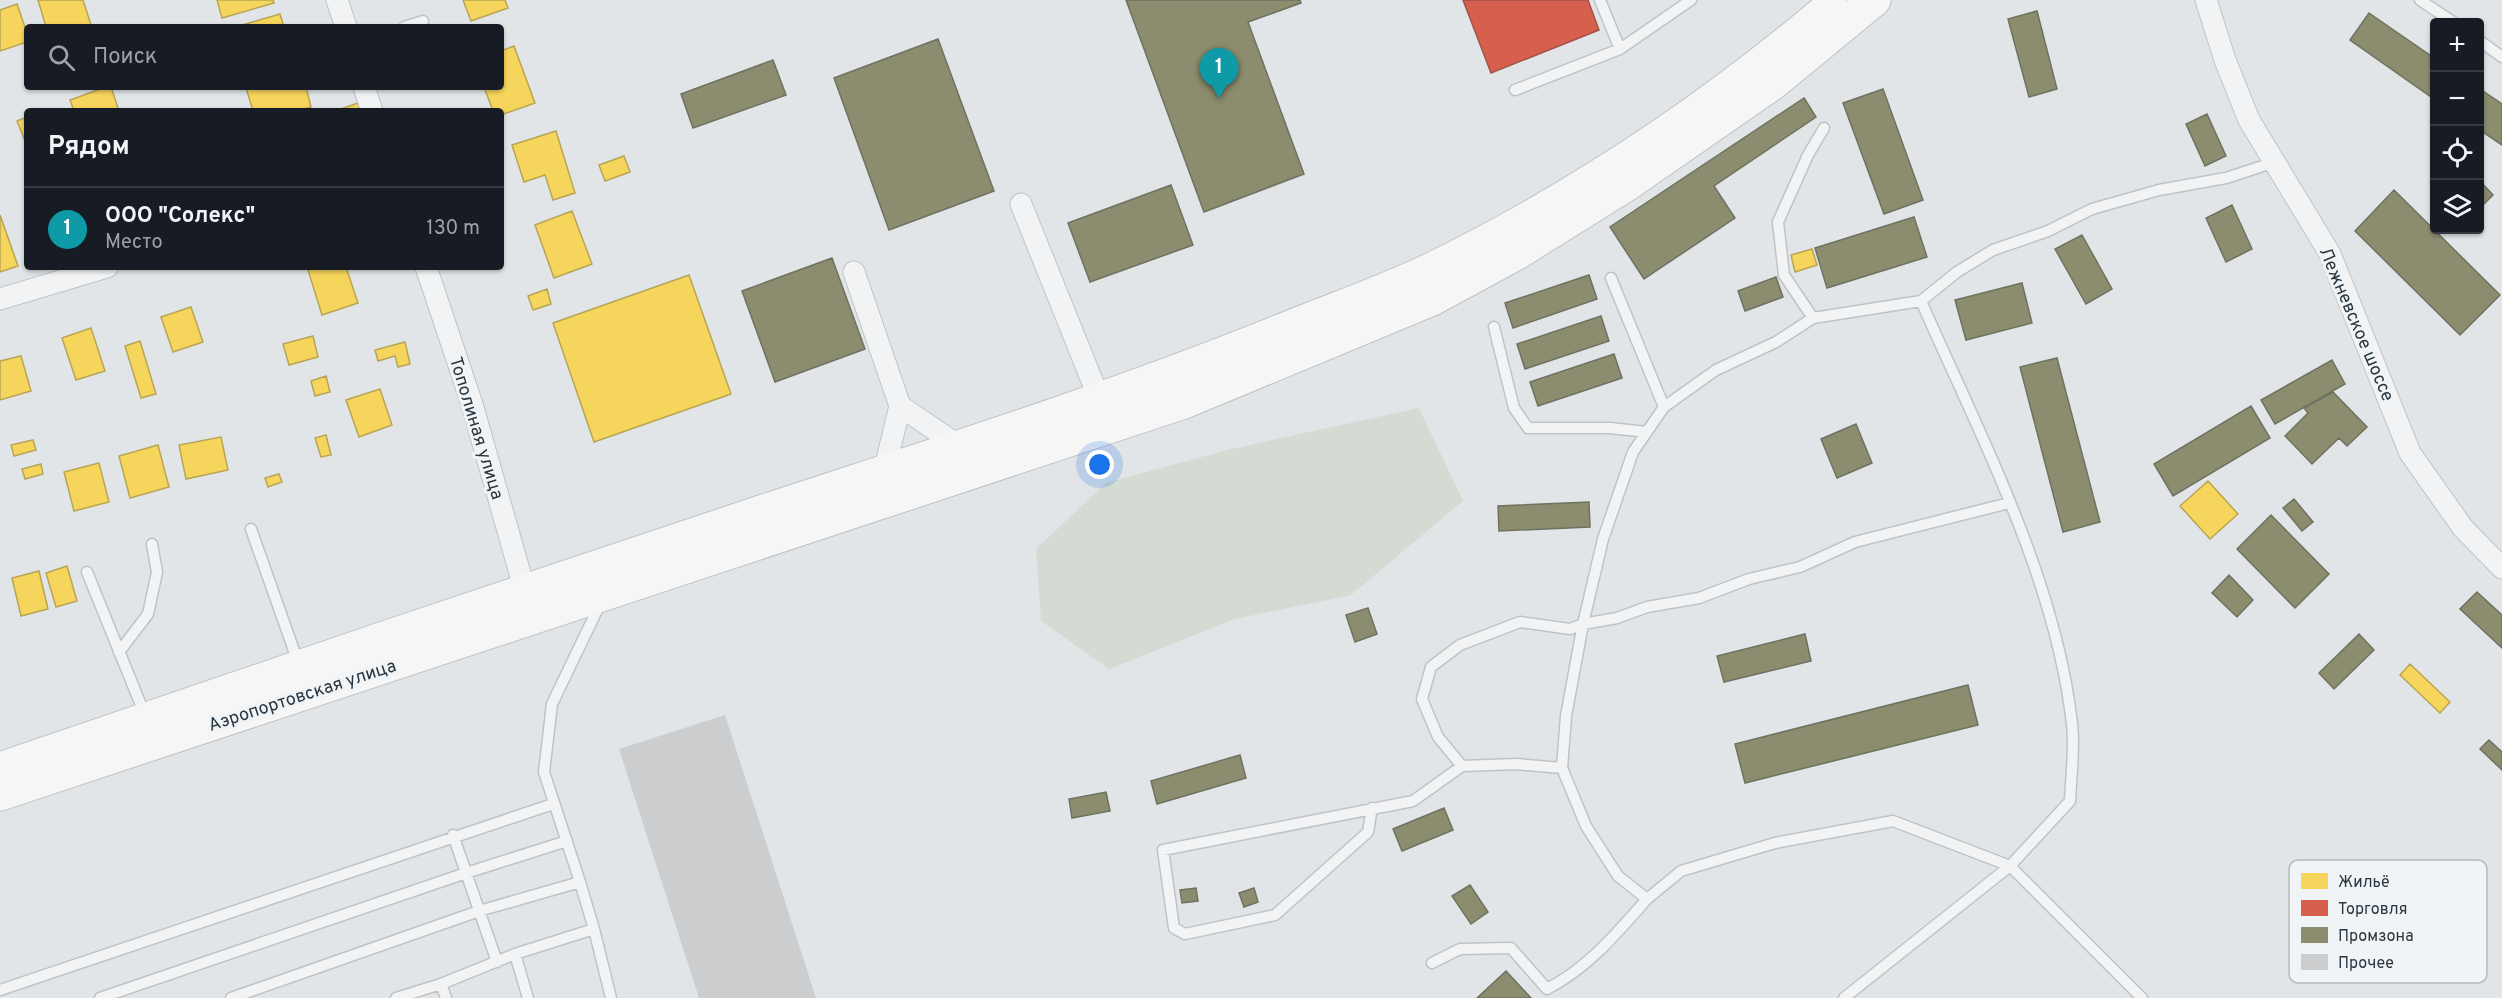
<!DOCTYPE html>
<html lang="ru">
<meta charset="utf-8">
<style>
body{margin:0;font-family:Overpass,sans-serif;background:#242831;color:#f1f3f6}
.controls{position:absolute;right:18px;top:18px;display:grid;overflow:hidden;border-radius:6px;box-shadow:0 2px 4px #0004}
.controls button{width:54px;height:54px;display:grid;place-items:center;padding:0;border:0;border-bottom:2px solid #363941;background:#171b24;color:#f1f3f6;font:30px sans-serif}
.you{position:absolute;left:1100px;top:465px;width:21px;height:21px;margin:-15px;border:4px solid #fff;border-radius:50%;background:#1a73e8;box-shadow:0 0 0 9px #1a73e833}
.badge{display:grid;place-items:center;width:39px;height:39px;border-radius:50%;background:#1a73e8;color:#fff;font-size:20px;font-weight:700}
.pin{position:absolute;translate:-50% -50px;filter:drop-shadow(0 2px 3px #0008)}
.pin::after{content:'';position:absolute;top:32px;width:21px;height:18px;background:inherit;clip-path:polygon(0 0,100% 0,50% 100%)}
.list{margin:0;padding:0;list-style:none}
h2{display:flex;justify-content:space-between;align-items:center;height:78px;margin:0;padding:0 24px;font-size:26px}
h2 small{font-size:20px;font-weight:400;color:#9ea1a6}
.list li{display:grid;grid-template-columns:39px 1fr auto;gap:18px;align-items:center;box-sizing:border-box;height:84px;padding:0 24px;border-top:2px solid #363941}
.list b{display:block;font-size:22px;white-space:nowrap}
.list p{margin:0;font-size:20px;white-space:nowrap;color:#9ea1a6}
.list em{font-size:20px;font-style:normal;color:#9ea1a6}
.icon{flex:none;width:33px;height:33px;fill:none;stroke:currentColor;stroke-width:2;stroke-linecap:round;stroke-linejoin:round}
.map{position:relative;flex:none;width:2502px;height:998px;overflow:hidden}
.search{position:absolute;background:#171b24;box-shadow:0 2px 4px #0004;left:24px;top:24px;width:480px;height:66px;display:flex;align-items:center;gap:15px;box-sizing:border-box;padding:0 21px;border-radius:6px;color:#9ea1a6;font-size:22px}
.panel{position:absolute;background:#171b24;box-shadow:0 2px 4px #0004;left:24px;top:108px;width:480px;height:162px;border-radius:6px}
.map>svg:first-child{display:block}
</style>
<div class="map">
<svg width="2502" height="998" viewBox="0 0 2502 998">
<rect width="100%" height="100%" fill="#e2e5e7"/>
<!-- green -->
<path fill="#d4dbd3" d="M1419 408 1463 501 1351 595 1235 619 1109 669 1041 621 1036 549 1106 483 1227 450Z"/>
<!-- homes -->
<path fill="#f6d55c" stroke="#b8a554" stroke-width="1.5" d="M38 0H83L91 25 46 27Z
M217 0H273L274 3 222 18Z
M463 0H505L508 8 471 21Z
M17 4 27 33V42L0 51V10Z
M280 14 284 27H235Z
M514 46 535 103 501 115V111H493L484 87H501V51Z
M106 87H111L119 111H74L70 100Z
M306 87 311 107 297 111H253L246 88Z
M358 103 361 111H342L341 109Z
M27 117V146L17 121Z
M556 131 575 193 553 200 545 175 524 182 512 145Z
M624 156 630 172 605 181 599 165Z
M572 211 592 264 554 278 535 225Z
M0 215 18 266 0 272Z
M1812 249 1817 265 1795 272 1791 255Z
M316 267H346L358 303 322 315 308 270Z
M689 275 731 394 594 442 553 323Z
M547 289 551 304 533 310 528 296Z
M191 307 203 342 173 352 161 317Z
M91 328 105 371 76 380 62 338Z
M313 336 318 357 289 365 283 344Z
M140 341 156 394 141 398 125 346Z
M405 342 410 364 398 367 395 356 378 361 375 350Z
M21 356 31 391 0 400V361Z
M326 376 330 392 315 396 311 381Z
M380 389 392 425 359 437 346 400Z
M326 435 331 455 321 457 315 438Z
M221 437 228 470 186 479 179 445Z
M33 440 36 450 14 456 11 445Z
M158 445 169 487 130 498 119 456Z
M99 463 109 502 74 511 64 472Z
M41 464 43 474 25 479 22 469Z
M279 474 282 482 268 487 265 478Z
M2208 481 2238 514 2210 539 2180 506Z
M67 566 77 601 56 607 46 573Z
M39 571 48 609 21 616 12 578Z
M2410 664 2450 702 2440 713 2400 675Z"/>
<!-- shops -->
<path fill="#d6604d" stroke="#a25349" stroke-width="1.5" d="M1463 0H1588L1599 30 1491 73Z"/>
<!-- industry -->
<path fill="#8c8c6e" stroke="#6e7260" stroke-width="1.5" d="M1126 0H1300L1301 3 1248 22 1304 174 1204 212Z
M2037 11 2057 89 2029 97 2008 19Z
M2369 13 2434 58V99L2350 40Z
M938 39 994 191 889 230 834 78Z
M773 60 786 95 693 128 681 94Z
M1883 89 1923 200 1884 214 1843 103Z
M2480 89 2502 104V145L2480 130Z
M1804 98 1816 117 1714 186 1735 218 1644 279 1610 227Z
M2207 114 2226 156 2205 166 2186 124Z
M2480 181 2493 195 2480 208Z
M1171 185 1193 245 1090 282 1068 223Z
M2394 190 2500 295 2460 335 2355 231Z
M2232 205 2252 249 2226 262 2206 218Z
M1914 217 1927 257 1827 288 1815 248Z
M2082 235 2112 289 2086 304 2055 249Z
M832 258 865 349 775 382 742 291Z
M1589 275 1597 299 1513 328 1505 303Z
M1776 277 1783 297 1745 311 1738 291Z
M2022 283 2032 323 1966 340 1955 300Z
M1601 316 1609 341 1525 369 1517 344Z
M1614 354 1622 378 1538 406 1530 382Z
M2057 358 2100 522 2063 532 2020 367Z
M2332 360 2345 384 2275 424 2261 400Z
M2333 392 2367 427 2347 446 2339 438 2312 464 2285 436 2308 413 2304 408Z
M2251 406 2270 438 2173 496 2154 464Z
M1856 424 1872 463 1837 478 1821 439Z
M2294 499 2313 522 2302 531 2283 508Z
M1589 502 1590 527 1499 531 1498 506Z
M2271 515 2329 574 2295 608 2237 549Z
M2229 575 2253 600 2237 617 2212 593Z
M2477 592 2502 615V648L2460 609Z
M1368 608 1377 634 1355 642 1346 615Z
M1805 634 1811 661 1724 682 1717 656Z
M2359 634 2374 650 2334 689 2319 673Z
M1968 685 1978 725 1745 783 1735 744Z
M2489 740 2502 752V770L2480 749Z
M1240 755 1246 778 1157 804 1151 781Z
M1106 792 1110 811 1072 818 1069 799Z
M1444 808 1453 830 1402 851 1393 829Z
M1470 885 1488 912 1471 924 1452 896Z
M1196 888 1198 901 1182 903 1180 890Z
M1254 888 1258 902 1244 907 1239 893Z
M1506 971 1531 998H1477Z"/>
<!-- building -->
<path fill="#cbcdcf" d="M725 715 816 998H699L619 749Z"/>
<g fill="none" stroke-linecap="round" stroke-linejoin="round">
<defs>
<path id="lane" d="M1600 0 1620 49
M2420 0 2453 22
M404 27 423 21
M2480 41 2502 57
M1515 90 1620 49 1691 0
M1921 301 1957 272 1993 250 2048 231 2092 209 2159 190 2226 178 2275 162
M1494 327 1514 408 1528 428H1610L1647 432
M1664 407 1716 370 1776 342 1813 318
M251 529 298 662
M87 572 145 715
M119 652 148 614 157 572 152 544
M1562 768 1566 716 1583 624 1617 618 1647 607 1699 598 1749 579 1800 567 1855 542 2009 503
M1372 808 1368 832 1275 915 1185 934 1174 928 1163 850 1413 801 1462 766
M453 835 497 962
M1647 899 1681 871 1775 843 1893 821 2010 866 2070 801C2071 776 2075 749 2072 724 2056 579 1979 433 1921 301L1813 318 1784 275 1778 222 1808 155 1824 128
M594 929 611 998
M515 954 528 998
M1432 963 1460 949 1511 948 1547 989C1588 968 1617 933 1647 899L1618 876 1586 826 1562 768 1516 764 1462 766 1438 737 1422 699 1431 667 1460 645 1520 622 1570 629 1583 624 1603 539 1633 452 1664 407 1611 278
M441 984 446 998
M0 990 550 805
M100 998 466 873 567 841
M231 998 479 911 580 882 544 772 552 704 601 602
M396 998 441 984 515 954 594 929 580 882
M1844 998 2010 866 2142 998"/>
<path id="street" d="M337 0 346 27
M2206 0 2225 60 2249 120 2330 254 2410 453 2463 528 2502 568
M364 87 372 111
M1021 204 1099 398
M426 267 472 404 525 591
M854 272 900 406 959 446
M0 299 107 267
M884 472 900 406"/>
<path id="primary" d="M0 769C256 681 513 594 770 509 948 451 1127 394 1300 323 1343 306 1388 290 1430 270 1573 200 1710 109 1831 6
M0 794 1184 402 1432 299 1517 253 1629 183 1773 83 1874 0"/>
</defs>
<!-- lane casing -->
<use href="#lane" stroke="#c0c3c5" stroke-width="13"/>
<!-- street casing -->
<use href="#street" stroke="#c0c3c5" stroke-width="23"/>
<!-- primary casing -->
<use href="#primary" stroke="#bec2c5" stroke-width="35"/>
<!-- lane -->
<use href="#lane" stroke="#f1f3f4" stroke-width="10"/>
<!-- street -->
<use href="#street" stroke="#f1f3f4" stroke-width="21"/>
<!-- primary -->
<use href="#primary" stroke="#f6f6f6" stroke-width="33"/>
</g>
<g text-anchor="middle" stroke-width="6" stroke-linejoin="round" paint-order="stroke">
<!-- street labels -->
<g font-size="18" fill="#293640" stroke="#f0f4f6">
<text transform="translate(2357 324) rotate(67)" y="6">Лежневское шоссе</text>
<text transform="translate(477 428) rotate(73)" y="6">Тополиная улица</text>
<text transform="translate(302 695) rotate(-18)" y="6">Аэропортовская улица</text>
</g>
</g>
<!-- legend -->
<rect x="2289" y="860" width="198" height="123" rx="9" fill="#f0f4f6" stroke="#b4bbbf" stroke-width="1.5"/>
<rect x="2301" y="873" width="27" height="16" fill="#f6d55c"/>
<rect x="2301" y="900" width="27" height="16" fill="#d6604d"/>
<rect x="2301" y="927" width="27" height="16" fill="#8c8c6e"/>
<rect x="2301" y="954" width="27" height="16" fill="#cbcdcf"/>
<g font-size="16" fill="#293640">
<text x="2338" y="887">Жильё</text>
<text x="2338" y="914">Торговля</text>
<text x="2338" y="941">Промзона</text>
<text x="2338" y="968">Прочее</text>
</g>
</svg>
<div class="controls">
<button>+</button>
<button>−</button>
<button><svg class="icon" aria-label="locate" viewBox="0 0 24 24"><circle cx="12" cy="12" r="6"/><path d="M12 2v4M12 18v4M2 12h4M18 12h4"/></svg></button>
<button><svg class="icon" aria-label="layers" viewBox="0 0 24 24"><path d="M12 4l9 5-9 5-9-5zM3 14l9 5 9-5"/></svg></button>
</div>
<div class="you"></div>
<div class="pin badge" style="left:1219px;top:98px;background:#0f9aa8">1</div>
<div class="search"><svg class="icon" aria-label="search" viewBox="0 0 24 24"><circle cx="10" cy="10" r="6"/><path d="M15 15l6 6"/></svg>Поиск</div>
<section class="panel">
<h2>Рядом<small></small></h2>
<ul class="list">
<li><span class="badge" style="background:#0f9aa8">1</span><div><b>ООО &quot;Солекс&quot;</b><p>Место</p></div><em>130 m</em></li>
</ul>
</section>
</div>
